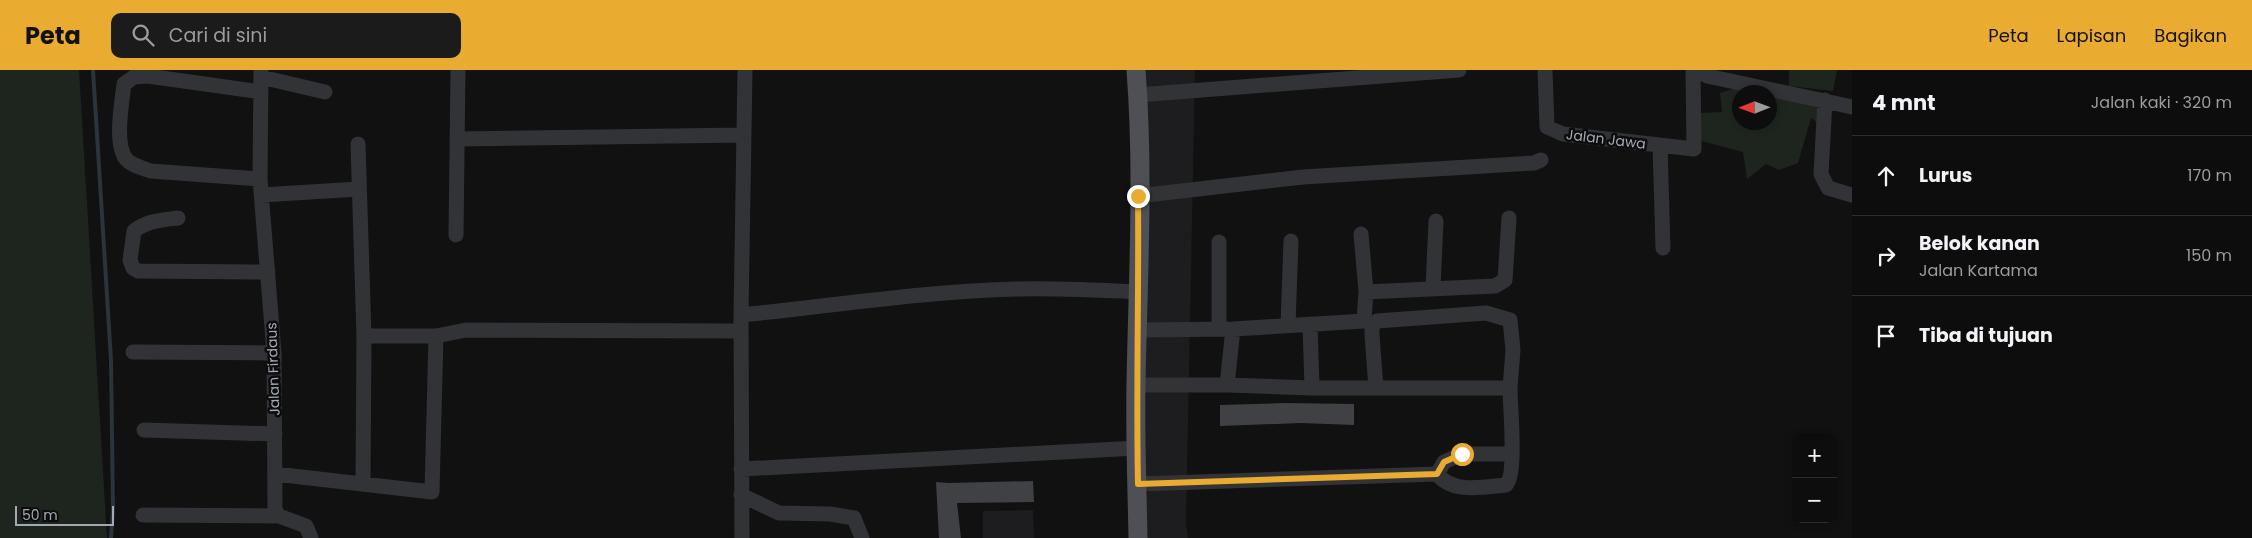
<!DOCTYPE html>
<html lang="id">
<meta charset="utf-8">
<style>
body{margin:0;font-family:Poppins,sans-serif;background:#1b1b1c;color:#f1f3f6}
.controls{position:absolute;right:15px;bottom:15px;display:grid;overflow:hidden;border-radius:10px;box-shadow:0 2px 8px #0003}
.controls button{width:45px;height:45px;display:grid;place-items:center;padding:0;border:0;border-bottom:1px solid #2d2d2e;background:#0d0d0e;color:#f1f3f6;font:25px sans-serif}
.compass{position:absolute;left:1732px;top:15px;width:45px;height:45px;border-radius:50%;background:#0d0d0e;box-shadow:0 2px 8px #0003;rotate:269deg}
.scale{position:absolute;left:15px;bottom:12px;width:99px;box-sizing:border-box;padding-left:5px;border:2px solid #a3a8b3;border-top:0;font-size:14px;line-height:18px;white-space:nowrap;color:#a3a8b3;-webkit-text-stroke:4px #0c0c0d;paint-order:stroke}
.stop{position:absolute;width:15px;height:15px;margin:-11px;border:4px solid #eaab31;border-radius:50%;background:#fff}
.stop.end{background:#eaab31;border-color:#fff;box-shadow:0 1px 5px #0008}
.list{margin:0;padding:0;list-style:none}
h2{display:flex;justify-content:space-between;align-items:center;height:65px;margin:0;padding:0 20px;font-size:21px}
h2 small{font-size:16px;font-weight:400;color:#9a9c9e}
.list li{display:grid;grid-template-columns:32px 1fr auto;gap:15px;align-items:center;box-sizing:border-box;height:80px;padding:0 20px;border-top:1px solid #2d2d2e}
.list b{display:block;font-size:19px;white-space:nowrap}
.list p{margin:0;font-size:16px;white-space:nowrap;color:#9a9c9e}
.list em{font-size:16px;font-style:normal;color:#9a9c9e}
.icon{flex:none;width:28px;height:28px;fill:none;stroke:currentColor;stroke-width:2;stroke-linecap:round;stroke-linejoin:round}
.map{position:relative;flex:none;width:1852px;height:468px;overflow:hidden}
header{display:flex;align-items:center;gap:30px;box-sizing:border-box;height:70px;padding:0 25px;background:#eaab31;color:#111}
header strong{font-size:24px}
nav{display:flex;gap:28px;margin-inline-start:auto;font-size:18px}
.search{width:350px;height:45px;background:#1b1b1c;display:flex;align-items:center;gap:12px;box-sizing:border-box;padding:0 18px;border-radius:10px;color:#9a9c9e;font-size:19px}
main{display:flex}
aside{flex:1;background:#0d0d0e}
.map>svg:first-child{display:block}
</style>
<header>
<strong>Peta</strong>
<div class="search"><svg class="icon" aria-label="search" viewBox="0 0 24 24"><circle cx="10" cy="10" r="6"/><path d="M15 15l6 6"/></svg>Cari di sini</div>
<nav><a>Peta</a><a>Lapisan</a><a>Bagikan</a></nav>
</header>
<main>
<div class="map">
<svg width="1852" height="468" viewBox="0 0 1852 468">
<rect width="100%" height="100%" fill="#111112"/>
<!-- built -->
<path fill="#1d1d1f" d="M1143 0H1195L1186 454 1188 468H1145Z
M1033 440 1034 468H983V441Z"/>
<!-- green -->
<path fill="#1e251e" d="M0 0H79L107 468H0Z
M1789 0H1837L1833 21 1789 16Z
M1736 18 1763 22H1740V52H1770V24L1817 34 1821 55 1811 48 1798 93 1779 100 1766 94 1747 109 1743 82 1701 71 1700 43 1722 42 1720 23Z"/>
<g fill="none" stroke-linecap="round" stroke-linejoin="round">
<!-- stream -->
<path stroke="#2b343a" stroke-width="4" d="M93 0 111 290 113 439 111 468"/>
</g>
<!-- building -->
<path fill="#404145" d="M1284 333 1354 334V355L1301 353 1220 356V335Z
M1033 411 1034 432 957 433 961 468H939L936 412 948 413Z"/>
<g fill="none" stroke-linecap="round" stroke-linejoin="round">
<!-- minor -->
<path stroke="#323337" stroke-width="15" d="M261 0 260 109 274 283 275 440 279 446 306 456 311 468
M1545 0 1547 57 1563 64 1694 79 1693 0
M1696 0 1707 6 1852 37
M261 7 325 22
M1138 25 1459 0
M1825 30 1821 104 1828 118 1852 125
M457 69 744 65
M358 74 364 266
M1660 75 1663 178
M260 109 151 101C143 98 132 96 126 89 114 73 122 33 124 14L134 7 148 6 261 22
M261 125 359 119
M1138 126 1303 107 1534 93 1541 90
M178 148C161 150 147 151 134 161L130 190 133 198 138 201 268 202
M456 165 458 0
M1219 172V259
M1433 218 1436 151
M1366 222 1495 216 1505 210 1509 148
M741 245C832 236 925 221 1017 219 1058 218 1098 220 1139 222
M1310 254 1312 318
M1288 255 1291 171
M1233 259 1227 315 1312 318H1510L1513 280 1510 250 1486 243 1377 251 1372 257V265L1376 318
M1137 260 1233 259 1364 251 1366 222 1361 164
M436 266 466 260 741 261
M133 282 274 283
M1136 315H1227
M144 360 275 364
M741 399 1137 378
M275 404 432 422 436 266H364L363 414
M1437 404C1453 424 1483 417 1506 415 1517 405 1510 336 1510 318
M1437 404 1444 392 1462 384H1512
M1138 414 1437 404
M741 425 779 443 830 444 854 448 862 468
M143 445 279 446
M742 468 741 245 745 0"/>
<!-- major -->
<path stroke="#4e5056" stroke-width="19" d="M1136 0C1144 103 1138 208 1136 312 1135 364 1137 416 1138 468"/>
</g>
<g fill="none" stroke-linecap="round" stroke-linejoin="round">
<!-- route -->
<path stroke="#eaab31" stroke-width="6" d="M1138 126C1139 222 1136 318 1138 414L1437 404 1444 392 1462 384"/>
</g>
<g text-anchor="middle" stroke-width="5" stroke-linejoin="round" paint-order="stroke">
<!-- street labels -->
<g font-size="14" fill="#a3a8b3" stroke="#0c0c0d">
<text transform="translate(1606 69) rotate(7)" y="5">Jalan Jawa</text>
<text transform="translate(273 299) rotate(-92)" y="5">Jalan Firdaus</text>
</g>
</g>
</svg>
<div class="controls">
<button>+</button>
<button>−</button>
</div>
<svg class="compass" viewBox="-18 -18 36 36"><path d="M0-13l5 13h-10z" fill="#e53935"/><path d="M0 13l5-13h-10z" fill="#9a9c9e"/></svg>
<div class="scale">50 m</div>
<div class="stop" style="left:1462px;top:384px"></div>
<div class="stop end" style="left:1138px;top:126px"></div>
</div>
<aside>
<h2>4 mnt<small>Jalan kaki · 320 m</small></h2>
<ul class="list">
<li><svg class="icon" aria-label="ahead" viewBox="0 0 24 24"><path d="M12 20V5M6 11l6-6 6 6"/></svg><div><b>Lurus</b></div><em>170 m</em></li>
<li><svg class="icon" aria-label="right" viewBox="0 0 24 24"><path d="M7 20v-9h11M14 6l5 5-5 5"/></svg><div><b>Belok kanan</b><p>Jalan Kartama</p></div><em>150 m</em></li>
<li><svg class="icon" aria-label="arrive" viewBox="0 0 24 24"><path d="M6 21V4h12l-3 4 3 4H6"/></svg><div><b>Tiba di tujuan</b></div></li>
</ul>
</aside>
</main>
